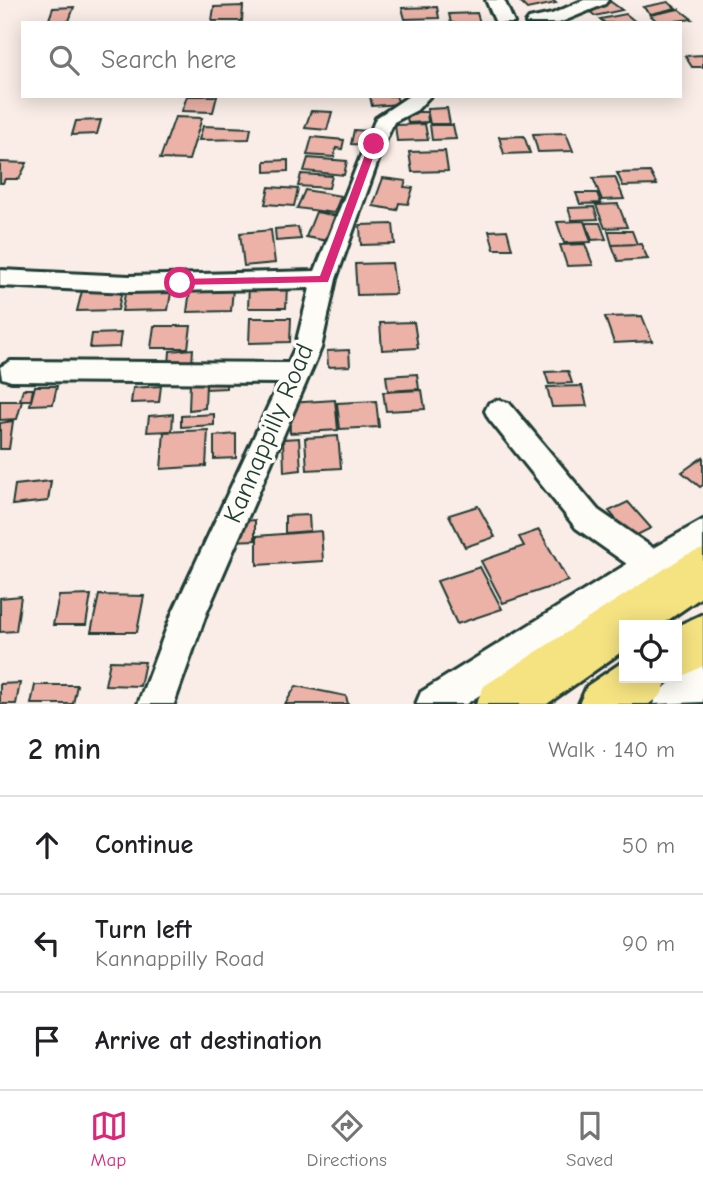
<!DOCTYPE html>
<meta charset="utf-8">
<style>
body{margin:0;font-family:"Comic Neue",sans-serif;background:#f6f6f6;color:#202124}
.controls{position:absolute;right:21px;bottom:21px;display:grid;overflow:hidden;border-radius:0px;box-shadow:0 4px 18px #0003}
.controls button{width:63px;height:63px;display:grid;place-items:center;padding:0;border:0;border-bottom:2px solid #e0e0e0;background:#fff;color:#202124;font:35px sans-serif}
.stop{position:absolute;width:21px;height:21px;margin:-16px;border:5px solid #db2777;border-radius:50%;background:#fff}
.stop.end{background:#db2777;border-color:#fff;box-shadow:0 2px 7px #0008}
.list{margin:0;padding:0;list-style:none}
h2{display:flex;justify-content:space-between;align-items:center;height:91px;margin:0;padding:0 28px;font-size:30px}
h2 small{font-size:23px;font-weight:400;color:#757577}
.list li{display:grid;grid-template-columns:46px 1fr auto;gap:21px;align-items:center;box-sizing:border-box;height:98px;padding:0 28px;border-top:2px solid #e0e0e0}
.list b{display:block;font-size:26px;white-space:nowrap}
.list p{margin:0;font-size:23px;white-space:nowrap;color:#757577}
.list em{font-size:23px;font-style:normal;color:#757577}
.icon{flex:none;width:38px;height:38px;fill:none;stroke:currentColor;stroke-width:2;stroke-linecap:round;stroke-linejoin:round}
.map{position:relative;flex:none;width:703px;height:704px;overflow:hidden}
.search{position:absolute;background:#fff;box-shadow:0 4px 18px #0003;left:21px;right:21px;top:21px;height:77px;display:flex;align-items:center;gap:18px;box-sizing:border-box;padding:0 24px;border-radius:0px;color:#757577;font-size:26px}
.sheet{height:385px;background:#fff}
nav{display:flex;justify-content:space-around;align-items:center;box-sizing:border-box;height:98px;border-top:2px solid #e0e0e0;background:#fff;font-size:19px;color:#757577}
nav a{display:grid;justify-items:center;gap:4px}
nav .on{color:#db2777}
.map>svg:first-child{display:block}
</style>
<div class="map">
<svg width="703" height="704" viewBox="0 0 703 704">
<rect width="100%" height="100%" fill="#faede7"/>
<filter id="ink" filterUnits="userSpaceOnUse"><feTurbulence type="fractalNoise" baseFrequency=".0143" numOctaves="2"/><feDisplacementMap in="SourceGraphic" scale="14" xChannelSelector="R" yChannelSelector="G"/><feConvolveMatrix kernelMatrix="1 2 1 2 8 2 1 2 1" color-interpolation-filters="sRGB"/></filter>
<g filter="url(#ink)">
<!-- building -->
<path fill="#ecb2a7" stroke="#1f3d34" stroke-width="2" d="M518 0H552L556 3 527 9Z
M611 2 622 10 595 16 585 7Z
M668 2 676 8 651 14 643 7Z
M243 6 242 21H212L214 7Z
M74 7 69 21 48 22 53 8Z
M437 7 439 18 405 19 402 8Z
M679 9 692 19 659 23 650 15Z
M477 13 480 23H451L449 14Z
M626 14 637 23H605L600 19Z
M703 55V67H692L685 56Z
M187 96H217L213 112 182 111Z
M370 96H396L399 104 372 106Z
M447 108 450 124H430L427 109Z
M311 111 332 112 327 130 305 128Z
M406 112H427L428 122 408 123Z
M175 117 202 118 189 160 160 159Z
M101 120 97 134 72 135 76 121Z
M425 124 428 140 397 141 395 125Z
M430 125H453L456 139 432 140Z
M203 126 251 128 249 139 199 140Z
M354 130 367 131 364 145 351 144Z
M566 133 573 151 538 152 533 134Z
M524 136 530 153 504 154 499 137Z
M312 137 344 140 342 149 336 148 334 157 307 155Z
M445 151 448 171 412 172 409 152Z
M308 158 347 161 344 175 304 171Z
M288 160V171L265 172V161Z
M0 162 27 163 19 179H5L3 183H0Z
M650 172 657 185 623 186 617 173Z
M301 174 332 176 329 188 298 186Z
M615 177 624 199 602 200 593 178Z
M383 178 406 181 404 187 413 188 408 204 399 203 397 210 373 206Z
M269 187 298 189 294 206 265 204Z
M305 190 341 196 334 213 297 208Z
M576 193H597L601 203 580 204Z
M618 204 627 227 605 228 596 205Z
M594 207 598 219 572 220 568 208Z
M316 212 337 216 328 241 306 237Z
M584 221 591 242 564 243 557 222Z
M586 223H600L606 239 592 240Z
M393 224 395 244 361 245 360 225Z
M298 227 301 239 276 241 275 229Z
M271 230 275 263 244 266 240 233Z
M507 230 512 249H494L489 231Z
M608 231H632L637 244 612 245Z
M585 244 593 265 567 266 560 245Z
M641 244 648 259 618 261 612 245Z
M392 263 396 294 357 295 355 264Z
M249 285H287L286 308H248Z
M172 287 168 310 122 311 126 288Z
M233 289 231 311 187 312 190 290Z
M122 290 118 310 77 311 82 291Z
M642 316 652 341 614 343 605 317Z
M250 318H291L290 342 249 343Z
M414 322 418 348 382 350 380 323Z
M154 326H191L188 348H151Z
M121 333 119 347 90 348 92 334Z
M193 349 192 364 169 366 170 351Z
M349 350 350 366 328 367 327 351Z
M568 371 572 383 549 384 545 372Z
M417 374 419 389 388 391 386 376Z
M227 375 226 388 206 389 207 376Z
M206 382 205 408 189 410 190 383Z
M35 386H57L53 404 30 405Z
M161 386 159 402 131 403 133 388Z
M582 386 587 406 552 407 547 387Z
M23 389H33L31 400H20Z
M422 390 425 409 386 411 383 392Z
M335 400 338 430 290 433 289 403Z
M0 401H22L17 419 0 420Z
M376 401 379 427 340 429 337 403Z
M173 414 172 431 147 432 149 416Z
M214 414V425L181 427V416Z
M13 421 9 449H0V423Z
M208 430 206 466 161 469 164 432Z
M236 434V458L214 459V436Z
M338 436 341 468 307 470 305 438Z
M299 438 301 470 284 472 283 439Z
M703 457V485L700 487 682 472Z
M51 481 48 501 12 505 15 485Z
M628 502 651 528 631 538 609 511Z
M478 506 495 537 465 547 449 515Z
M309 515 310 531 285 533V516Z
M255 520V540L231 541V522Z
M539 530 568 581 503 603 481 561 524 546 519 537Z
M321 531 323 561 257 565V536Z
M480 567 502 609 457 624 437 581Z
M91 595 86 625H53L59 596Z
M99 595 144 596 137 632H91Z
M21 596 16 631 0 632V598Z
M110 661 145 662 140 686 105 685Z
M20 683 16 704H0V684Z
M35 685H77L73 704H31Z
M296 686 346 696 348 704H285Z"/>
<g fill="none" stroke-linecap="round" stroke-linejoin="round">
<defs>
<path id="minor" d="M486 0H504L514 23H496Z
M584 0H608L605 4 559 23H526L529 19 552 14Z
M409 96H430L417 110 394 122 384 144 336 279 321 348 206 614 174 704H138L172 614 279 383 11 381 2 378 0 367 11 361 288 363 295 348 310 288 129 292 0 286V270L129 276 315 271 376 118Z
M499 400 509 403 598 510 653 548 703 520V550L466 704H416L421 692 627 564 576 528 489 419 485 411 489 403Z
M703 664V702L653 704C661 685 684 672 703 664Z"/>
<path id="highway" d="M703 549V596L661 625H624V650L547 704H476L484 686 686 555Z
M703 614V666L677 679 674 678H677V626Z
M624 661V678H668L661 695 649 704H579L587 686Z"/>
</defs>
<!-- minor casing -->
<use href="#minor" stroke="#1f3d34" stroke-width="6"/>
<!-- highway casing -->
<use href="#highway" stroke="#1f3d34" stroke-width="6"/>
<!-- minor -->
<use href="#minor" fill="#fdfcf7" fill-rule="evenodd"/>
<!-- highway -->
<use href="#highway" fill="#f5e382" fill-rule="evenodd"/>
</g>
</g>
<!-- route -->
<path fill="#db2777" d="M374 141 378 144 328 282 177 285V280L180 279 320 276 369 144Z"/>
<g text-anchor="middle" stroke-width="7" stroke-linejoin="round" paint-order="stroke">
<!-- street labels -->
<g font-size="26" fill="#1f3d34" stroke="#fdfcf7">
<text transform="translate(268 433) rotate(-67)" y="9">Kannappilly Road</text>
</g>
</g>
</svg>
<div class="controls">
<button><svg class="icon" aria-label="locate" viewBox="0 0 24 24"><circle cx="12" cy="12" r="6"/><path d="M12 2v4M12 18v4M2 12h4M18 12h4"/></svg></button>
</div>
<div class="stop" style="left:180px;top:283px"></div>
<div class="stop end" style="left:374px;top:144px"></div>
<div class="search"><svg class="icon" aria-label="search" viewBox="0 0 24 24"><circle cx="10" cy="10" r="6"/><path d="M15 15l6 6"/></svg>Search here</div>
</div>
<section class="sheet">
<h2>2 min<small>Walk · 140 m</small></h2>
<ul class="list">
<li><svg class="icon" aria-label="ahead" viewBox="0 0 24 24"><path d="M12 20V5M6 11l6-6 6 6"/></svg><div><b>Continue</b></div><em>50 m</em></li>
<li><svg class="icon" aria-label="left" viewBox="0 0 24 24"><path d="M17 20v-9H6M10 6l-5 5 5 5"/></svg><div><b>Turn left</b><p>Kannappilly Road</p></div><em>90 m</em></li>
<li><svg class="icon" aria-label="arrive" viewBox="0 0 24 24"><path d="M6 21V4h12l-3 4 3 4H6"/></svg><div><b>Arrive at destination</b></div></li>
</ul>
</section>
<nav>
<a class="on"><svg class="icon" aria-label="map" viewBox="0 0 24 24"><path d="M3 6l6-2 6 2 6-2v14l-6 2-6-2-6 2zM9 4v14M15 6v14"/></svg>Map</a>
<a><svg class="icon" aria-label="directions" viewBox="0 0 24 24"><path d="M12 3l9 9-9 9-9-9zM9 14v-3h6M13 9l2 2-2 2"/></svg>Directions</a>
<a><svg class="icon" aria-label="saved" viewBox="0 0 24 24"><path d="M7 4h10v16l-5-4-5 4z"/></svg>Saved</a>
</nav>
